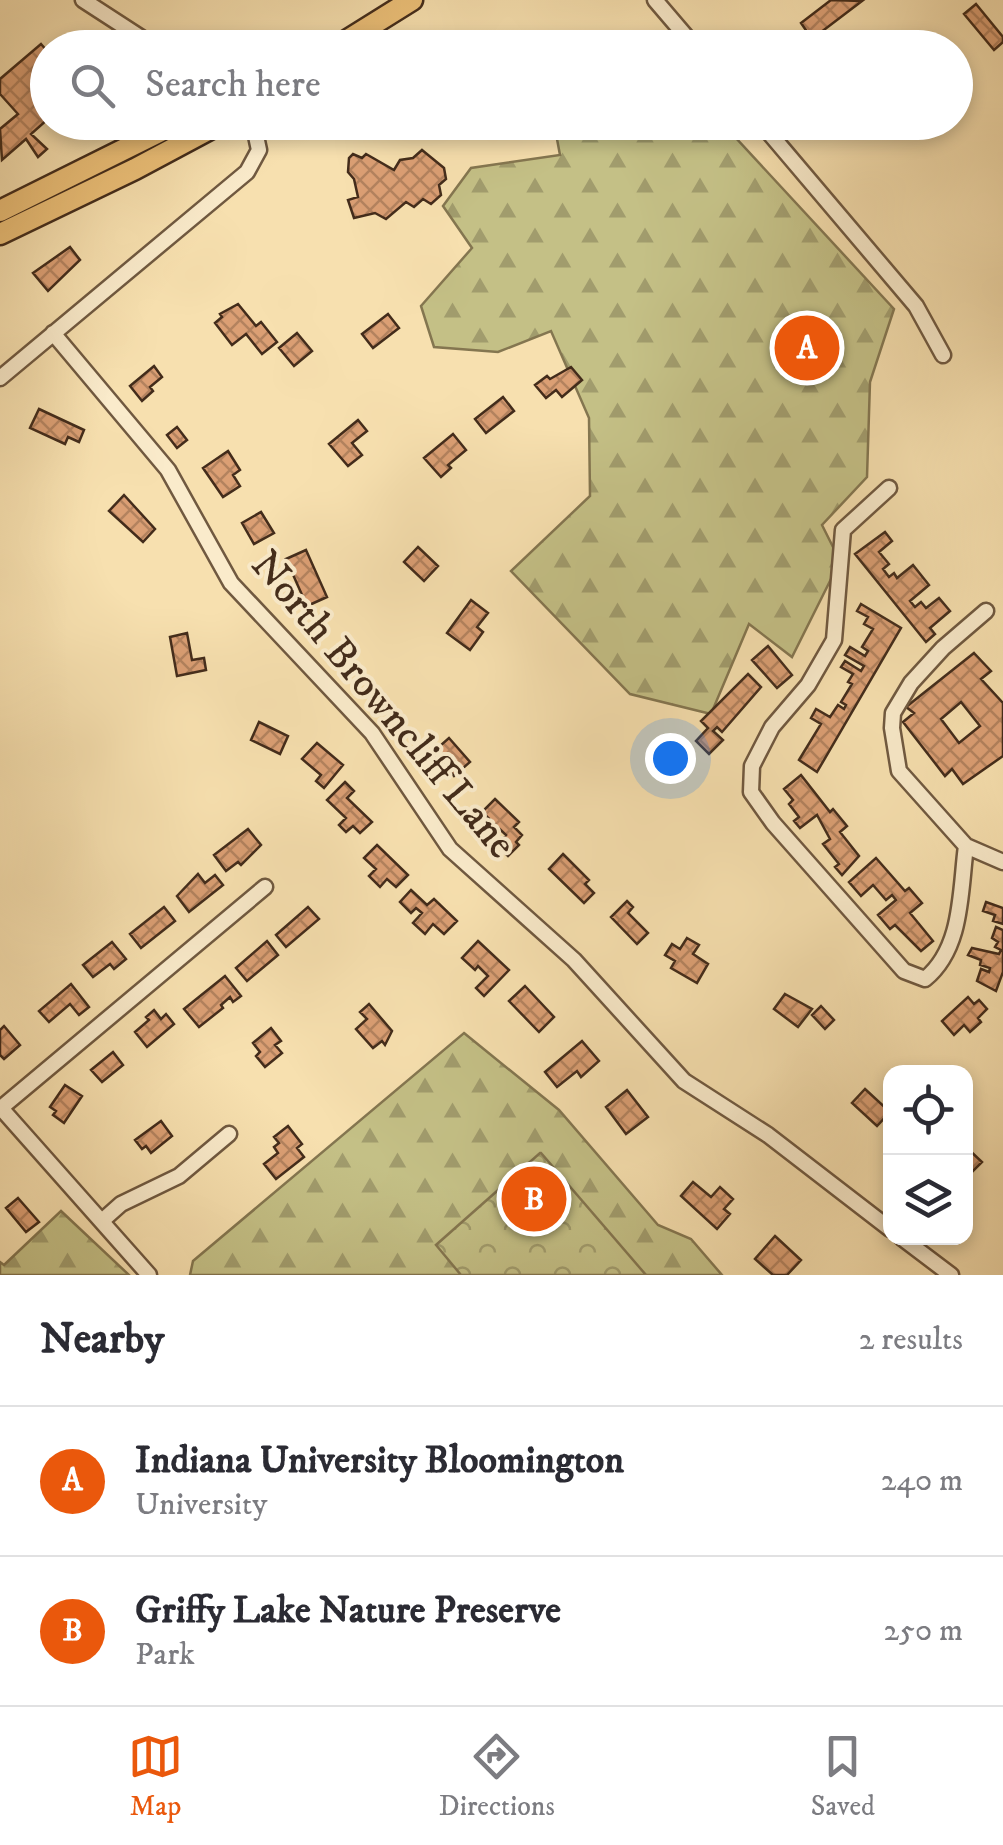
<!DOCTYPE html>
<style>
body{margin:0;font-family:"IM FELL DW Pica",serif;background:#f2f2f3;color:#2b2b33}
.controls{position:absolute;right:30px;bottom:30px;display:grid;overflow:hidden;border-radius:20px;box-shadow:0 5px 15px #0003}
.controls button{width:90px;height:90px;display:grid;place-items:center;padding:0;border:0;border-bottom:2px solid #e1e1e2;background:#fff;color:#2b2b33;font:50px sans-serif}
.you{position:absolute;left:670px;top:758px;width:35px;height:35px;margin:-25px;border:8px solid #fff;border-radius:50%;background:#1a73e8;box-shadow:0 0 0 15px #1a73e833}
.badge{display:grid;place-items:center;width:65px;height:65px;border-radius:50%;background:#ea580c;color:#fff;font-size:32px;font-weight:700}
.pin{position:absolute;translate:-50% -50%;border:5px solid #fff;box-shadow:0 2px 10px #0006}
.list{margin:0;padding:0;list-style:none}
h2{display:flex;justify-content:space-between;align-items:center;height:130px;margin:0;padding:0 40px;font-size:42px}
h2 small{font-size:32px;font-weight:400;color:#7c7c81}
.list li{display:grid;grid-template-columns:65px 1fr auto;gap:30px;align-items:center;box-sizing:border-box;height:150px;padding:0 40px;border-top:2px solid #e1e1e2}
.list b{display:block;font-size:38px;white-space:nowrap}
.list p{margin:0;font-size:32px;white-space:nowrap;color:#7c7c81}
.list em{font-size:32px;font-style:normal;color:#7c7c81}
.icon{flex:none;width:55px;height:55px;fill:none;stroke:currentColor;stroke-width:2;stroke-linecap:round;stroke-linejoin:round}
.map{position:relative;flex:none;width:1003px;height:1275px;overflow:hidden}
.search{position:absolute;background:#fff;box-shadow:0 5px 15px #0003;left:30px;right:30px;top:30px;height:110px;display:flex;align-items:center;gap:25px;box-sizing:border-box;padding:0 35px;border-radius:55px;color:#7c7c81;font-size:38px}
.sheet{height:430px;background:#fff}
nav{display:flex;justify-content:space-around;align-items:center;box-sizing:border-box;height:140px;border-top:2px solid #e1e1e2;background:#fff;font-size:28px;color:#7c7c81}
nav a{display:grid;justify-items:center;gap:5px}
nav .on{color:#ea580c}
.map>svg:first-child{display:block}
</style>
<div class="map">
<svg width="1003" height="1275" viewBox="0 0 1003 1275">
<defs>
<pattern id="forest-firs" width="22" height="20" patternUnits="userSpaceOnUse" patternTransform="scale(2.5)"><rect width="22" height="20" fill="#c4c086"/><path d="M5 1l3.5 6h-7zM16 11l3.5 6h-7z" fill="#a19c6d"/></pattern>
<pattern id="park-crowns" width="20" height="18" patternUnits="userSpaceOnUse" patternTransform="scale(2.5)"><rect width="20" height="18" fill="#c4c086"/><path d="M2 6a3 3 0 1 1 6 0M12 15a3 3 0 1 1 6 0" fill="none" stroke="#a19c6d"/></pattern>
<pattern id="building-cross-hatch" width="8" height="8" patternUnits="userSpaceOnUse" patternTransform="scale(2.5)"><rect width="8" height="8" fill="#db9f74"/><path d="M0 0l8 8M0 8l8-8" fill="none" stroke="#b3825e"/></pattern>
</defs>
<rect width="100%" height="100%" fill="#f7e0af"/>
<filter id="stains"><feTurbulence type="fractalNoise" baseFrequency=".002" numOctaves="4"/><feColorMatrix values="0 0 0 0 .2 0 0 0 0 .09 0 0 0 0 .02 0 0 0 .5 -.17"/></filter>
<radialGradient id="worn" r=".72"><stop offset=".6" stop-color="#630" stop-opacity="0"/><stop offset="1" stop-color="#630" stop-opacity=".3"/></radialGradient>
<!-- forest -->
<path fill="url(#forest-firs)" stroke="#847650" stroke-width="2.5" d="M554 123H722L894 309 870 382 867 477 822 525 840 561 792 657 749 624 711 714 630 694 511 571 590 496 589 418 551 331 498 352 434 347 421 306 472 248 443 206 471 168 560 155Z
M464 1033 559 1110 658 1225 691 1239 722 1275H190L193 1261Z
M61 1211 129 1275H0V1262L4 1265Z"/>
<!-- park -->
<path fill="url(#park-crowns)" stroke="#847650" stroke-width="2.5" d="M540 1153H541L646 1275H461L436 1245Z"/>
<!-- building -->
<path fill="url(#building-cross-hatch)" stroke="#432c1b" stroke-width="2.5" fill-rule="evenodd" d="M831 0 862 1 812 39 801 23Z
M976 4 1003 37V42L994 50 964 14Z
M41 44 48 52V119L31 134 47 149 38 157 26 139 2 160 0 129 18 114 0 94V79Z
M422 150 444 168 446 179 439 185 441 195 431 204 423 199 414 207 406 202 386 219 375 213 354 218 348 200 358 197 354 179 348 172 349 158 353 154 362 158 366 154 394 170 400 160 413 158Z
M70 247 80 260 48 291 33 273Z
M238 304 256 326 261 322 277 342 262 354 246 334 232 345 215 323 222 317 220 314Z
M388 314 399 328 373 348 362 334Z
M297 333 312 351 294 366 279 348Z
M154 366 162 377 150 387 153 391 142 401 130 386Z
M571 367 582 380 562 397 556 390 546 398 535 385 547 376 550 379Z
M503 397 514 411 486 433 475 419Z
M39 409 84 430 79 442 68 437 65 444 30 428Z
M358 420 367 431 352 443 362 455 348 466 329 444Z
M177 427 187 440 177 448 167 435Z
M453 434 466 450 448 465 451 468 441 477 424 458Z
M228 451 240 470 233 475 240 486 223 497 203 468Z
M124 495 155 529 143 542 109 511Z
M261 512 274 533 254 544 242 523Z
M885 532 892 541 879 552 889 564 883 569 889 577 894 573 897 578 913 565 929 585 910 601 915 607 921 602 926 608 939 598 950 611 930 628 935 634 926 642 855 554Z
M418 547 438 566 424 581 404 562Z
M306 550 327 597 307 606 286 559Z
M471 600 488 613 477 627 483 632 470 650 447 633Z
M861 604 901 628 817 772 799 760 821 724 811 718 816 709 830 717 838 705 844 709 846 705 841 702 852 684 848 682 853 674 841 667 845 661 861 671 864 666 845 655 850 647 865 656 868 651 862 647 873 629 864 624 868 617 857 611Z
M187 633 192 660 204 658 206 670 177 676 170 637Z
M768 646 792 675 777 688 752 660Z
M974 653 991 671 981 679 1003 703V756L963 784 952 769 945 776 903 722 914 713 906 707ZM961 702 980 726 959 743 941 719Z
M748 674 761 687 722 732 717 727 713 731 723 740 709 754 696 741 708 728 701 721Z
M259 722 288 736 280 754 251 740Z
M449 738 470 762 454 776 433 752Z
M317 743 343 765 324 788 316 781 321 775 302 759Z
M801 775 830 812 833 809 847 826 840 832 859 856 842 875 835 867 839 864 823 844 830 839 817 815 800 828 794 821 799 817 789 804 793 800 784 789Z
M345 782 354 791 347 798 372 822 360 833 353 826 346 832 339 825 346 818 327 800Z
M495 799 519 822 514 827 522 835 516 842 519 845 508 856 496 845 506 835 482 812Z
M248 829 261 845 241 865 238 862 226 871 214 855Z
M377 845 408 875 396 887 387 879 380 887 369 876 376 869 364 858Z
M563 854 589 880 585 884 594 893 584 903 549 869Z
M876 858 905 891 909 888 922 903 910 913 933 941 921 951 895 925 890 929 878 915 896 900 892 895 886 900 873 885 861 896 849 882Z
M198 874 205 883 215 875 223 885 189 912 177 896Z
M411 890 427 905 434 899 457 921 444 934 433 924 425 934 413 923 422 913 416 908 411 913 400 902Z
M627 901 633 907 628 913 648 933 637 944 611 917Z
M986 902 1003 908V924L993 921 995 915 983 911Z
M164 907 175 921 141 948 130 934Z
M308 907 319 919 286 947 276 935Z
M996 927 1003 930V972L996 991 977 981 981 969 989 972 990 968 980 965 981 960 968 955 972 948 999 954 1001 950 995 947 998 942 992 938Z
M687 938 699 945 693 954 708 964 697 983 671 968 675 961 665 955 672 944 680 949Z
M267 941 278 955 247 981 236 968Z
M478 941 509 970 484 996 476 988 488 976 478 966 475 970 462 958Z
M112 942 126 959 114 969 110 964 93 977 83 965Z
M225 976 241 996 233 1002 230 997 221 1005 223 1008 199 1027 184 1009Z
M71 984 89 1007 79 1015 70 1004 49 1022 39 1011Z
M525 986 554 1017 539 1032 509 1001Z
M785 994 812 1009 798 1027 774 1009Z
M968 997 974 1004 979 1000 987 1009 978 1018 981 1022 970 1032 964 1025 954 1035 942 1021Z
M369 1004 392 1031 385 1045 382 1041 373 1048 356 1029 367 1019 360 1012Z
M821 1006 834 1020 825 1029 812 1015Z
M154 1010 161 1019 166 1014 174 1024 147 1047 135 1032 149 1020 146 1017Z
M4 1026 20 1045 4 1059 0 1055V1030Z
M271 1028 281 1041 275 1045 282 1053 265 1067 256 1056 260 1052 253 1043Z
M582 1041 599 1061 581 1077 577 1071 557 1087 545 1072Z
M113 1052 123 1065 102 1082 91 1070Z
M65 1085 82 1096 64 1123 53 1115 56 1111 50 1107Z
M865 1089 890 1112 877 1126 852 1103Z
M627 1090 648 1117 626 1134 606 1107Z
M161 1121 172 1136 151 1153 146 1146 142 1149 135 1140Z
M288 1126 302 1144 297 1148 304 1157 276 1179 264 1164 278 1153 274 1147 279 1143 274 1137Z
M966 1147 982 1162 968 1176 966 1174Z
M693 1182 711 1197 720 1187 733 1199 724 1209 730 1214 717 1229 681 1196Z
M18 1198 39 1222 26 1232 6 1208Z
M775 1236 801 1260 787 1275H773L755 1259Z"/>
<g fill="none" stroke-linecap="round" stroke-linejoin="round">
<defs>
<path id="minor" d="M83 0 157 48
M655 0 696 48
M760 122 916 306 943 355
M53 333 168 470 231 583 372 733 450 849 574 960 684 1081 768 1135 890 1229
M0 378 247 172 259 150 253 122
M889 488 843 530 834 640 808 685 772 727 752 766 751 792 773 823 904 971 925 979C963 948 960 891 966 846
M986 611 943 648 911 683 893 713 892 728 899 771 966 846 1003 862
M0 1107 149 1275
M1 1108 265 887
M103 1220 121 1204 179 1176 229 1134
M902 1238 951 1275"/>
<path id="highway" d="M335 48 412 0
M0 211 179 122
M0 234 135 169 223 122"/>
</defs>
<!-- minor casing -->
<use href="#minor" stroke="#705940" stroke-width="19"/>
<!-- highway casing -->
<use href="#highway" stroke="#432c1b" stroke-width="25"/>
<!-- minor -->
<use href="#minor" stroke="#faebcb" stroke-width="14"/>
<!-- highway -->
<use href="#highway" stroke="#ecc078" stroke-width="20"/>
</g>
<g text-anchor="middle" stroke-width="8" stroke-linejoin="round" paint-order="stroke">
<!-- street labels -->
<g font-size="42" fill="#432c1b" stroke="#faebcb">
<text transform="translate(385 703) rotate(50)" y="15">North Browncliff Lane</text>
</g>
</g>
<rect width="100%" height="100%" filter="url(#stains)"/>
<rect width="100%" height="100%" fill="url(#worn)"/>
</svg>
<div class="controls">
<button><svg class="icon" aria-label="locate" viewBox="0 0 24 24"><circle cx="12" cy="12" r="6"/><path d="M12 2v4M12 18v4M2 12h4M18 12h4"/></svg></button>
<button><svg class="icon" aria-label="layers" viewBox="0 0 24 24"><path d="M12 4l9 5-9 5-9-5zM3 14l9 5 9-5"/></svg></button>
</div>
<div class="you"></div>
<div class="pin badge" style="left:807px;top:348px">A</div>
<div class="pin badge" style="left:534px;top:1199px">B</div>
<div class="search"><svg class="icon" aria-label="search" viewBox="0 0 24 24"><circle cx="10" cy="10" r="6"/><path d="M15 15l6 6"/></svg>Search here</div>
</div>
<section class="sheet">
<h2>Nearby<small>2 results</small></h2>
<ul class="list">
<li><span class="badge">A</span><div><b>Indiana University Bloomington</b><p>University</p></div><em>240 m</em></li>
<li><span class="badge">B</span><div><b>Griffy Lake Nature Preserve</b><p>Park</p></div><em>250 m</em></li>
</ul>
</section>
<nav>
<a class="on"><svg class="icon" aria-label="map" viewBox="0 0 24 24"><path d="M3 6l6-2 6 2 6-2v14l-6 2-6-2-6 2zM9 4v14M15 6v14"/></svg>Map</a>
<a><svg class="icon" aria-label="directions" viewBox="0 0 24 24"><path d="M12 3l9 9-9 9-9-9zM9 14v-3h6M13 9l2 2-2 2"/></svg>Directions</a>
<a><svg class="icon" aria-label="saved" viewBox="0 0 24 24"><path d="M7 4h10v16l-5-4-5 4z"/></svg>Saved</a>
</nav>
